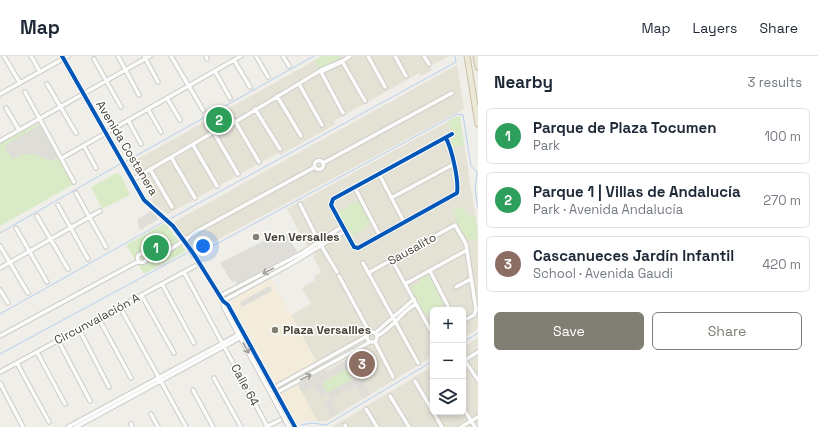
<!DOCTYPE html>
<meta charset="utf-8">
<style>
body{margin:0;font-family:"Space Grotesk",sans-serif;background:#f6f6f7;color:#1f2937}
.controls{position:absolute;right:12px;bottom:12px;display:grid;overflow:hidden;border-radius:6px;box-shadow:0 2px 6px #0003}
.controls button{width:36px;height:36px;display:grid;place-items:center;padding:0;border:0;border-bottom:1px solid #e0e1e3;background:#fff;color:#1f2937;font:20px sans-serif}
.you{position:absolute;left:203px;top:190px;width:14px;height:14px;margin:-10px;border:3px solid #fff;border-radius:50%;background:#1a73e8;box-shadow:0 0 0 6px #1a73e833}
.badge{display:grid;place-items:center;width:26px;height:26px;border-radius:50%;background:#817e73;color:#fff;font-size:13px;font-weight:700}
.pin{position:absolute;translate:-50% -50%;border:2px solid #fff;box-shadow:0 1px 4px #0006}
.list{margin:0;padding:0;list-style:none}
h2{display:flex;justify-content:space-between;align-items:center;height:52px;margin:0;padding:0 16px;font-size:17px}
h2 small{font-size:13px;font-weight:400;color:#747a83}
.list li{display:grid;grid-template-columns:26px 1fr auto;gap:12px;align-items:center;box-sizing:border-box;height:56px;margin:0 8px 8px;padding:0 8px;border:1px solid #e0e1e3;border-radius:6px}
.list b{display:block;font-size:15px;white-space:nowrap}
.list p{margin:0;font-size:13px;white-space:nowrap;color:#747a83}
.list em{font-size:13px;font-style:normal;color:#747a83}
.actions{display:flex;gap:8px;padding:12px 16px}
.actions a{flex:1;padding:9px 0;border:1px solid #817e73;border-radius:6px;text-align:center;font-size:14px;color:#817e73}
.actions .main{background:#817e73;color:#fff}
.icon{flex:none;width:22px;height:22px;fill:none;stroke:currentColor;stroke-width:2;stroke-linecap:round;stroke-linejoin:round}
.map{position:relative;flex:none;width:478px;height:371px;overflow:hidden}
header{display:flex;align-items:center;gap:24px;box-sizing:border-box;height:56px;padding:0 20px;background:#fff;border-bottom:1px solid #e0e1e3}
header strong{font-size:19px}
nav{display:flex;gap:22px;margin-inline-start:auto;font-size:14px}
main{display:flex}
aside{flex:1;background:#fff}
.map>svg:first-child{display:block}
</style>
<header>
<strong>Map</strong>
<nav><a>Map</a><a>Layers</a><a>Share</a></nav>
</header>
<main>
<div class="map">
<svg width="478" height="371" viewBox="0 0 478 371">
<rect width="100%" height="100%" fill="#f0eee8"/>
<!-- residential -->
<path fill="#e4e1d5" d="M323 0H449L430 10 432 14 421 20 419 17 334 65 336 68 314 80 280 99 278 97 168 158 154 148 140 123 129 108Z
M457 9 464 53 196 195 174 166Z
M458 60 460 61 478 177V273L463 282V254H433V300L327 365H317L298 329 348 303 373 311 363 293 367 291 362 281 316 305 291 259 311 248 302 232 315 224 314 221 321 216 313 200 316 198 311 188 307 190 287 153Z
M478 282V371H332L433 310V356H463V291Z"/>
<!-- commercial -->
<path fill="#f3ecda" d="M271 223 316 305 276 327 231 246 232 244Z
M298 329 317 365 306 364 298 368 290 355 281 338Z"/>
<!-- education -->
<path fill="#eeebd9" d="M363 293 373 311 359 318 351 305 348 302Z"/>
<!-- green -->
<path fill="#d8ebc6" d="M323 0H340L341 2 320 13 315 4Z
M228 54 234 62 210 76 205 67Z
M458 60 460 61 464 89 453 91 450 84 455 80 447 66Z
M40 67 74 128 0 170V85Z
M117 117 122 121 130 139 102 153 91 131Z
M359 145 371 168 351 180 338 156Z
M463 150 469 162 475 159 478 183 467 184 452 156Z
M165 167 186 195 144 218 126 189Z
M426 220H429L444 248 425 259 410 231 420 226 419 223Z
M347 313 352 324 327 337 322 327Z"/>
<!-- parking -->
<path fill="#dfddd8" d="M39 69 58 101 52 105 34 98H24L12 103 4 90Z
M151 155 159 163 140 174 137 164Z
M278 178 281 182 287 178 297 196 237 228 235 225 232 226 220 207Z
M270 230 272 235 242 251 240 246Z
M348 303 351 305 359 318 372 311 376 318 363 326 370 339 363 343 356 330 346 336 345 334 340 336 341 338 331 344 338 357 331 361 324 347 331 343 328 337 352 323 347 313 335 320 332 315 338 311 337 309Z
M325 314 327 317 330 315 333 320 322 327 328 338 321 342 314 329 302 336 298 329Z"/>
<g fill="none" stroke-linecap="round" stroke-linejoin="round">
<!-- stream -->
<path stroke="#b6d0f0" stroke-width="1" d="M125 106 314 0
M477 117 475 133 478 152
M168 164 456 6 455 0
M0 177 120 108
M197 195 207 193 457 58 463 59 471 110 478 117
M0 258 165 165
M463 286 478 277
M0 298 187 197
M301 369 312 367 326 369 433 305"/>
<defs>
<path id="minor" d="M4 0 20 27
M31 0 40 16
M62 0 144 144 173 170 193 197 223 245 228 249 295 371
M118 0 139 39
M144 0 158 26
M171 0 203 54
M206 0 207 3
M256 0 268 21
M283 0 289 10
M368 0 385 31
M395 0 406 20
M424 0 429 8
M94 3 121 51
M234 4 250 31
M342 5 365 45
M215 15 230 42
M321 16 343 57
M321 16 340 7 350 0
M47 28 76 77
M299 28 322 69
M25 36 74 126
M0 38 68 0
M277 40 301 80
M167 42 180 64
M6 52 19 74
M148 53 161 76
M255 53 280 93
M128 64 141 88
M235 65 259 106
M214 77 232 68 323 13 342 5
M214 77 238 118
M446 82C452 94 459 124 457 137L358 192 354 191 331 149 333 143 452 78
M0 85 150 0
M193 89 217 130
M84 90 96 112
M171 101 195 142
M62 102 241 0
M314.5 109a4.5 4.5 0 1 1 9 0a4.5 4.5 0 1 1-9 0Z
M323 107 452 37
M150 113 172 151
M379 118 404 166
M132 124 217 74 234 65
M355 132 380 180
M76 137 106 191
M391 142 454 108
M300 148 319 186 337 216
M58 149 88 203
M37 160 68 213
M16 172 47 226
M0 190 28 237
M137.5 202a4.5 4.5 0 1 1 9 0a4.5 4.5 0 1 1-9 0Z
M144 199 171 193 201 173 315 111
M392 204 433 279
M363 207 418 307
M0 212 100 155
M430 215 450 254
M184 216 267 370
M368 217 455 169 466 188 476 254 474 259 463 265
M339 220 370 277
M162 228 194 287
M405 228 467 194
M456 231 471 223
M0 234 8 247
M142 240 174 297
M220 240 302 197 343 170
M223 245 224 252 289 371
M223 245 289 209 345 175
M120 251 186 371
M99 263 131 322
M79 273 109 331
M367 281a5 5 0 1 1 10 0a5 5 0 1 1-10 0Z
M375 277 414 243
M0 280 135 207 139 206
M377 280C393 272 401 256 416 248
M58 284 90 345
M375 286 393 321
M37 296 65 348
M463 302 478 324
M465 304 478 296
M17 307 49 366
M0 316 195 210
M214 322 241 371
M415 325 442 371
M0 327 23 371
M272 333 367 280
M193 334 213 371
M274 338 370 286
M390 340 409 371
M463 352 475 371
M366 353 377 371
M151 358 158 371
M131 368 132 371
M345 369 346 371
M68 371 243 276
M76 371 245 279
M266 371 280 364
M461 371 478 361"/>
<path id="highway" d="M467 0 478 68
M476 0 478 11"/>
</defs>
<!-- minor casing -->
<use href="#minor" stroke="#ceccc6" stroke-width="5.5"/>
<!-- highway casing -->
<use href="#highway" stroke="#c9c0a2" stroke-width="7"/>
<!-- minor -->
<use href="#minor" stroke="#fdfcfc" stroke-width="3.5"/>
<!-- highway -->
<use href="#highway" stroke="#ece8d8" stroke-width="5"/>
<defs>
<path id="cycleway" d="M62 0 144 144 173 170 193 197 223 245 228 249 295 371
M446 82C452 94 459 124 457 137L358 192 354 191 331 149 333 143 452 78"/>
</defs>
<!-- cycleway casing -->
<use href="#cycleway" stroke="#fff" stroke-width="6"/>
<!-- cycleway -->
<use href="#cycleway" stroke="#0057b8" stroke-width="4"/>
</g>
<!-- one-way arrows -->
<defs><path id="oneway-shaft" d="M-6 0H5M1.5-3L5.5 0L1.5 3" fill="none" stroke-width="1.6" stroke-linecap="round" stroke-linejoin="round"/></defs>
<g stroke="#a19e98">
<use href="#oneway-shaft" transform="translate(268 215) rotate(152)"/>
<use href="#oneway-shaft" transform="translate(246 292) rotate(61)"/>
<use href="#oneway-shaft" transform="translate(306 321) rotate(-28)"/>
</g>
<!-- markers -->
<g fill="#817e73" stroke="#fff" stroke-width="1.5">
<circle cx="256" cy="181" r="4"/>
<circle cx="275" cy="274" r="4"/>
</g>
<g text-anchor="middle" stroke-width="3" stroke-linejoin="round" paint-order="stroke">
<!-- street labels -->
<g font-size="12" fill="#454134" stroke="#fff">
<text transform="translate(127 92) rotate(59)" y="4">Avenida Costanera</text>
<text transform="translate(412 193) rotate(-29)" y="4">Sausalito</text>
<text transform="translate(97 263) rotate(-28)" y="4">Circunvalación A</text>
<text transform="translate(245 329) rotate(62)" y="4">Calle 64</text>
</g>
<!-- poi labels -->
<g font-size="12" font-weight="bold" fill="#454134" stroke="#fff" text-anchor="start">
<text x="264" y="185">Ven Versalles</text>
<text x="283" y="278">Plaza Versailles</text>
</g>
</g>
</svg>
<div class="controls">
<button>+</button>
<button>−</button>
<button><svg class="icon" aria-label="layers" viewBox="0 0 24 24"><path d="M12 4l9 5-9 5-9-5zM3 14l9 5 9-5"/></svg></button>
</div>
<div class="you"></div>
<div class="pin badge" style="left:156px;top:192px;background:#2e9e5b">1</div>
<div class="pin badge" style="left:219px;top:64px;background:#2e9e5b">2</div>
<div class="pin badge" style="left:362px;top:308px;background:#8d6e63">3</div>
</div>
<aside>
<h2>Nearby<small>3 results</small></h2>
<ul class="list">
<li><span class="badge" style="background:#2e9e5b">1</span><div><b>Parque de Plaza Tocumen</b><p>Park</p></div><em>100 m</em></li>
<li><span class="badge" style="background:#2e9e5b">2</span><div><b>Parque 1 | Villas de Andalucía</b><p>Park · Avenida Andalucía</p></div><em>270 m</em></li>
<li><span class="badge" style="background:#8d6e63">3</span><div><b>Cascanueces Jardín Infantil</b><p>School · Avenida Gaudi</p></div><em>420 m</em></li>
</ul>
<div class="actions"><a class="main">Save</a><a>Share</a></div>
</aside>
</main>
